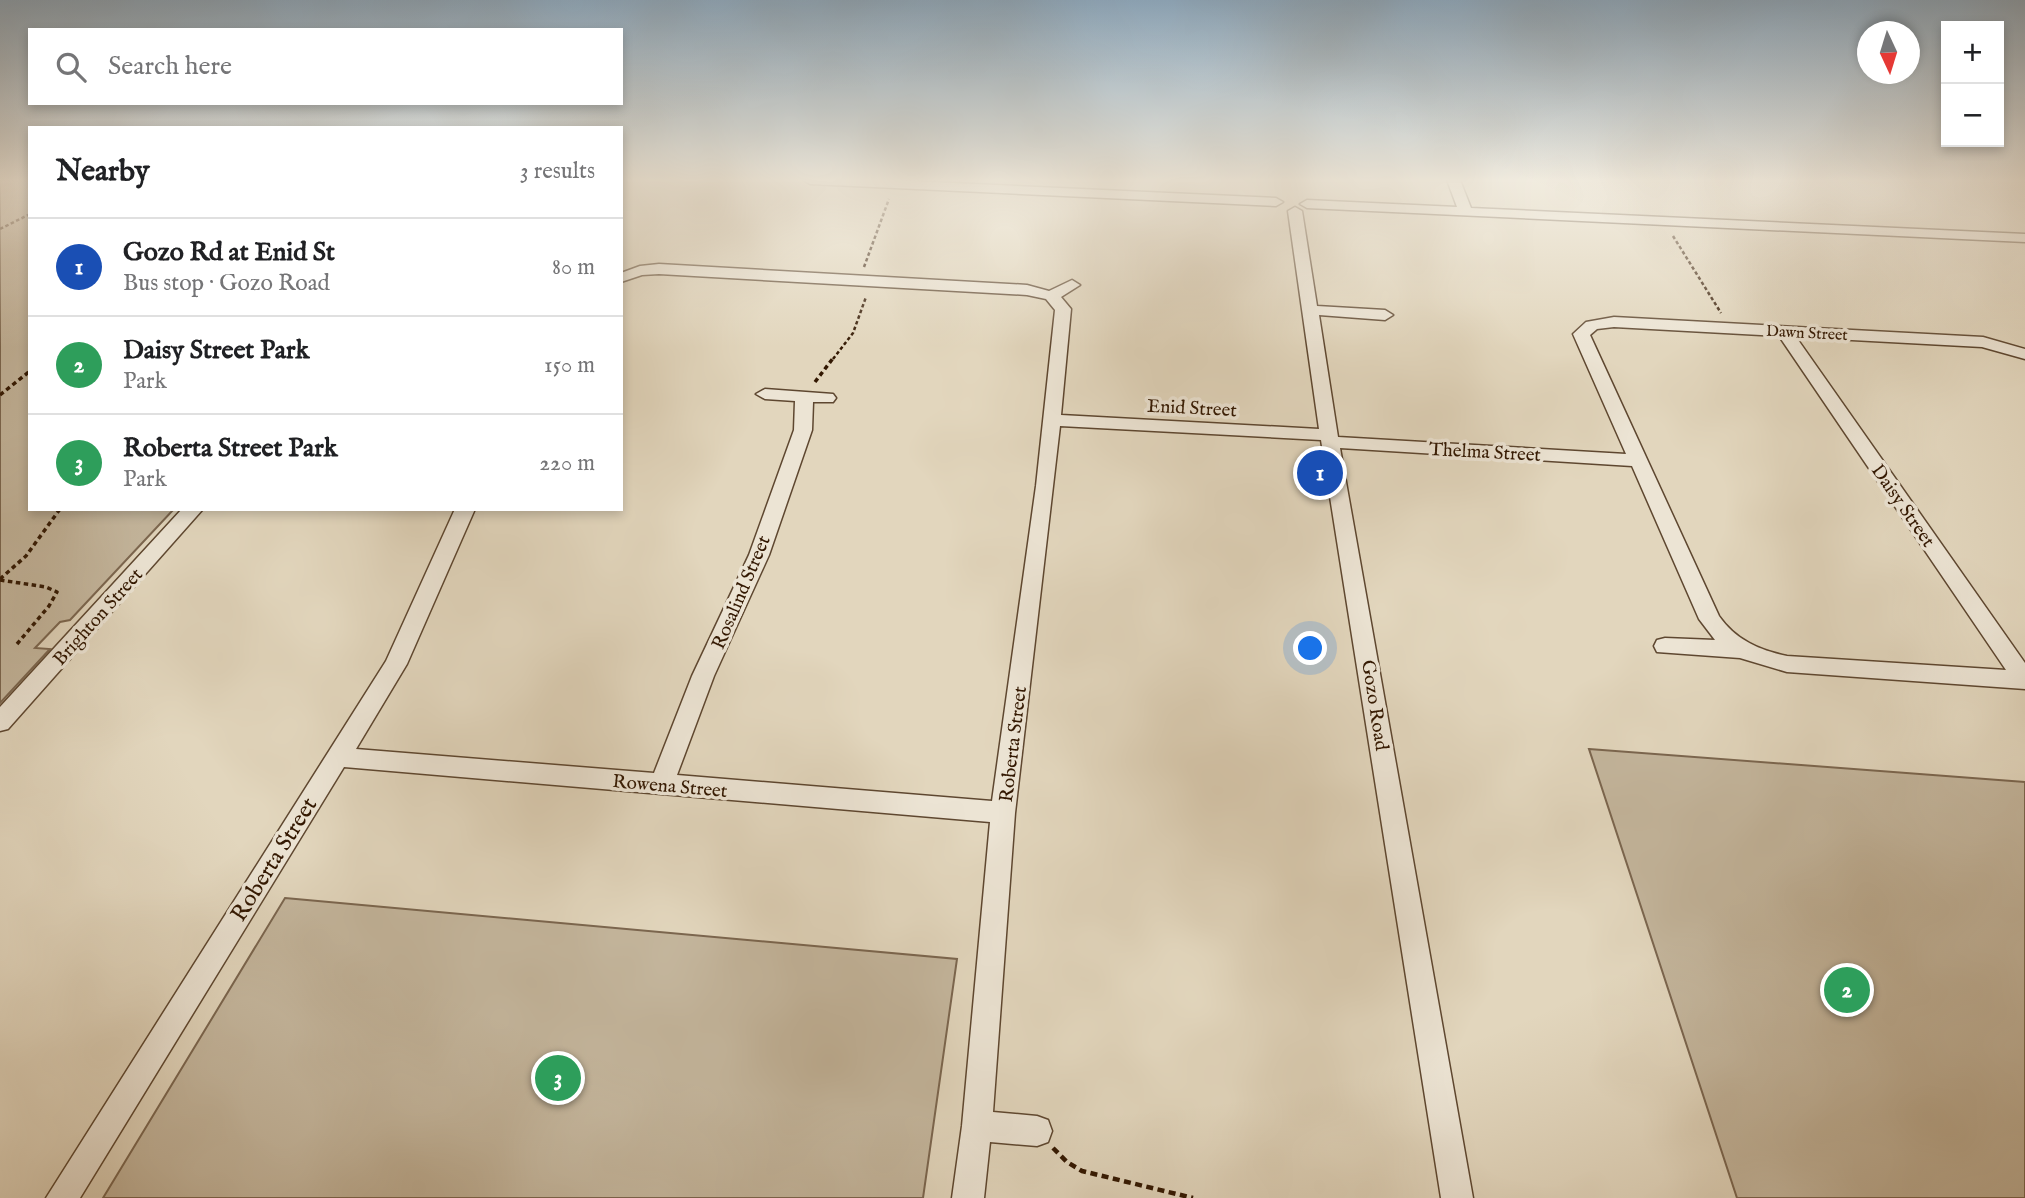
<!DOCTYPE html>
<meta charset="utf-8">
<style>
body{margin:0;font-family:"IM FELL English",serif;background:#f2f2f2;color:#202124}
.controls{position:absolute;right:21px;top:21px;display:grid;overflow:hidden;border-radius:0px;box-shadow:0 4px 10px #0003}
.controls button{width:63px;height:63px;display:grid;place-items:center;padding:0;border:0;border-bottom:2px solid #e0e0e0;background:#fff;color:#202124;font:35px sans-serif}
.compass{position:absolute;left:1857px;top:21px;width:63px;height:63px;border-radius:50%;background:#fff;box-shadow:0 4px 10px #0003;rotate:176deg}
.you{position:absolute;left:1311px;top:649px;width:24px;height:24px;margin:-18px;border:5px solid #fff;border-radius:50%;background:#1a73e8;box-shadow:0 0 0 10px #1a73e833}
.badge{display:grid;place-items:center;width:46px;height:46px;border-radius:50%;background:#1a73e8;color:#fff;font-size:23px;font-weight:700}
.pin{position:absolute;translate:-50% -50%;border:4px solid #fff;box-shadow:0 2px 7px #0006}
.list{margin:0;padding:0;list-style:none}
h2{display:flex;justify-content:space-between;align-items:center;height:91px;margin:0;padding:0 28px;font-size:30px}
h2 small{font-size:23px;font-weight:400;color:#757577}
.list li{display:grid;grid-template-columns:46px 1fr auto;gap:21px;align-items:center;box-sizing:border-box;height:98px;padding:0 28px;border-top:2px solid #e0e0e0}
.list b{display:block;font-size:26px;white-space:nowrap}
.list p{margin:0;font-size:23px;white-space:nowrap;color:#757577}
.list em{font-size:23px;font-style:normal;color:#757577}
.icon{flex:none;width:38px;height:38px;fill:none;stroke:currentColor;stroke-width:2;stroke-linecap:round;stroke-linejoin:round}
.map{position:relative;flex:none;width:2025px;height:1198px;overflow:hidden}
.search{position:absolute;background:#fff;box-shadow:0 4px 10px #0003;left:28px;top:28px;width:595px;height:77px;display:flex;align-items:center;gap:18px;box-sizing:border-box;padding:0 24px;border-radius:0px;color:#757577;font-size:26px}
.panel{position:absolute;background:#fff;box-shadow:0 4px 10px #0003;left:28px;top:126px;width:595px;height:385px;border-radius:0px}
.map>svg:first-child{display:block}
</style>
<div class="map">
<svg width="2025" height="1198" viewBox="0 0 2025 1198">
<rect width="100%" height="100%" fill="#e2d6bd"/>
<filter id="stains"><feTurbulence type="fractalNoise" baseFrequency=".00286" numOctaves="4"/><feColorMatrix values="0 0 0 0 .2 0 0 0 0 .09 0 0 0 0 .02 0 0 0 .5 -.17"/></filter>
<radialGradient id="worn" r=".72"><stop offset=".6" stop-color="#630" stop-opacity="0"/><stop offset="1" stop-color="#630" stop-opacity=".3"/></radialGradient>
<!-- green -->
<path fill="#c4b69d" stroke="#7b664f" stroke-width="2" d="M0 180H30V509H174L70 620 60 622 35 648 50 649 0 703Z
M1589 749 2025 782V1198H1737Z
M285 898 957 959 923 1198H103Z"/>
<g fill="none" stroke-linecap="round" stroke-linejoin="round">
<defs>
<path id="minor" d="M803 180H889L1276 198 1283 202 1276 206 810 184Z
M1447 180H1460L1471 208 2025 234V242L1307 208 1300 204 1307 200 1457 207Z
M1295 207 1302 211 1317 306 1385 310 1393 315 1385 320 1319 315 1338 437 1626 454 1573 334 1586 322 1614 317 1983 337 2025 349V359L1982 347 1796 337 2025 663V689L1787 672 1740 658 1657 652 1654 646 1657 640 1665 638 1715 640 1699 619 1632 466 1340 448 1473 1198H1441L1321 440 1060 426 1015 813 993 1112 1037 1116 1048 1120 1052 1131 1048 1142 1037 1146 990 1142 984 1198H952L962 1126 990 822 344 767 80 1198H46L386 661 455 509H475L407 664 356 749 654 773 692 676 749 555 794 430 795 401 765 399 756 394 765 389 833 394 836 398 833 402H813L812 430 769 555 714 676 677 775 992 801 1036 486 1055 310 1046 299 1027 295 659 274 642 275 621 282V273L640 266 659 264 1027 285 1049 291 1072 280 1080 285 1061 297 1071 309 1061 415 1319 429 1288 211ZM1614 327 1779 336 2006 670 1787 656C1759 650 1736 640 1719 616L1590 335 1597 329Z
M182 509H203L8 729 0 731V707Z"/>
</defs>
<!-- minor casing -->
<use href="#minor" stroke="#5e4730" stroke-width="3"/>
<!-- path-far2 -->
<path stroke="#321701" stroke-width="2.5" stroke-dasharray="3.5 2.5" stroke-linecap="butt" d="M0 229 30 214
M1673 236 1721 313
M864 267 889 199
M833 359 853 333 866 297"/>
<!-- path-far1 -->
<path stroke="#321701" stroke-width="3.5" stroke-dasharray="4.5 3.5" stroke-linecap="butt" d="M815 382 834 357
M0 395 30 371
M0 579 26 556 60 509
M0 580 46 587 57 592 49 606 17 644"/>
<!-- path -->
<path stroke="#321701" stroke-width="4.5" stroke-dasharray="7 4.5" stroke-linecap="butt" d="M1053 1148 1067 1162 1082 1171 1193 1198"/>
<!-- minor -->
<use href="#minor" fill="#ece4d4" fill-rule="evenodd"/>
</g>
<!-- sky -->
<linearGradient id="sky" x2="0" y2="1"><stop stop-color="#8da8bd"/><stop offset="0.52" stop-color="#f2ede1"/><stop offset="1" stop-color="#f2ede1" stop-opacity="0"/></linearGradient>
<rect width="2025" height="347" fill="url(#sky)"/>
<g text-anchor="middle" stroke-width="7" stroke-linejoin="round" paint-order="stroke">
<!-- far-street labels -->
<g font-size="16" fill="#321701" stroke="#ece4d4">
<text transform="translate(1807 332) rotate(3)" y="6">Dawn Street</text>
</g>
<!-- street labels -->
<g font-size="19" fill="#321701" stroke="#ece4d4">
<text transform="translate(1192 407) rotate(3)" y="7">Enid Street</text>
<text transform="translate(1485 451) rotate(3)" y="7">Thelma Street</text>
<text transform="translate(1904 505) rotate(55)" y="7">Daisy Street</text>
<text transform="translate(740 592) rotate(-67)" y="7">Rosalind Street</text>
<text transform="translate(97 616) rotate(-48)" y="7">Brighton Street</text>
<text transform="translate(1376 705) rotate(81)" y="7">Gozo Road</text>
<text transform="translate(1012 744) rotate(-83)" y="7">Roberta Street</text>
<text transform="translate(670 785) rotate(5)" y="7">Rowena Street</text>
</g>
<!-- near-street labels -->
<g font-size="23" fill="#321701" stroke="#ece4d4">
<text transform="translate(273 859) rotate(-58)" y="8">Roberta Street</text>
</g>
</g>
<rect width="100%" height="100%" filter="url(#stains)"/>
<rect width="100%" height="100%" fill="url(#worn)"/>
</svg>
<div class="controls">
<button>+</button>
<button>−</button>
</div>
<svg class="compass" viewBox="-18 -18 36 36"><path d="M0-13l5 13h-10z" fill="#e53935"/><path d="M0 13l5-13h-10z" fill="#757577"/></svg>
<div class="you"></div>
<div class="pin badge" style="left:1320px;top:473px;background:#1a4fb4">1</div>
<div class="pin badge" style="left:1847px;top:990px;background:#2e9e5b">2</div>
<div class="pin badge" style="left:558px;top:1078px;background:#2e9e5b">3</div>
<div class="search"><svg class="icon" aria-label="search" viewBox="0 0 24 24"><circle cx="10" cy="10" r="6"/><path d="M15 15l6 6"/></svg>Search here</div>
<section class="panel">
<h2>Nearby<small>3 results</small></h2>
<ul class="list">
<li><span class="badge" style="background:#1a4fb4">1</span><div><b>Gozo Rd at Enid St</b><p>Bus stop · Gozo Road</p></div><em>80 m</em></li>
<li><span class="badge" style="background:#2e9e5b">2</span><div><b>Daisy Street Park</b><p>Park</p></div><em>150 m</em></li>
<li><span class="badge" style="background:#2e9e5b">3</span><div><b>Roberta Street Park</b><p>Park</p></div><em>220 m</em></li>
</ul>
</section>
</div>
